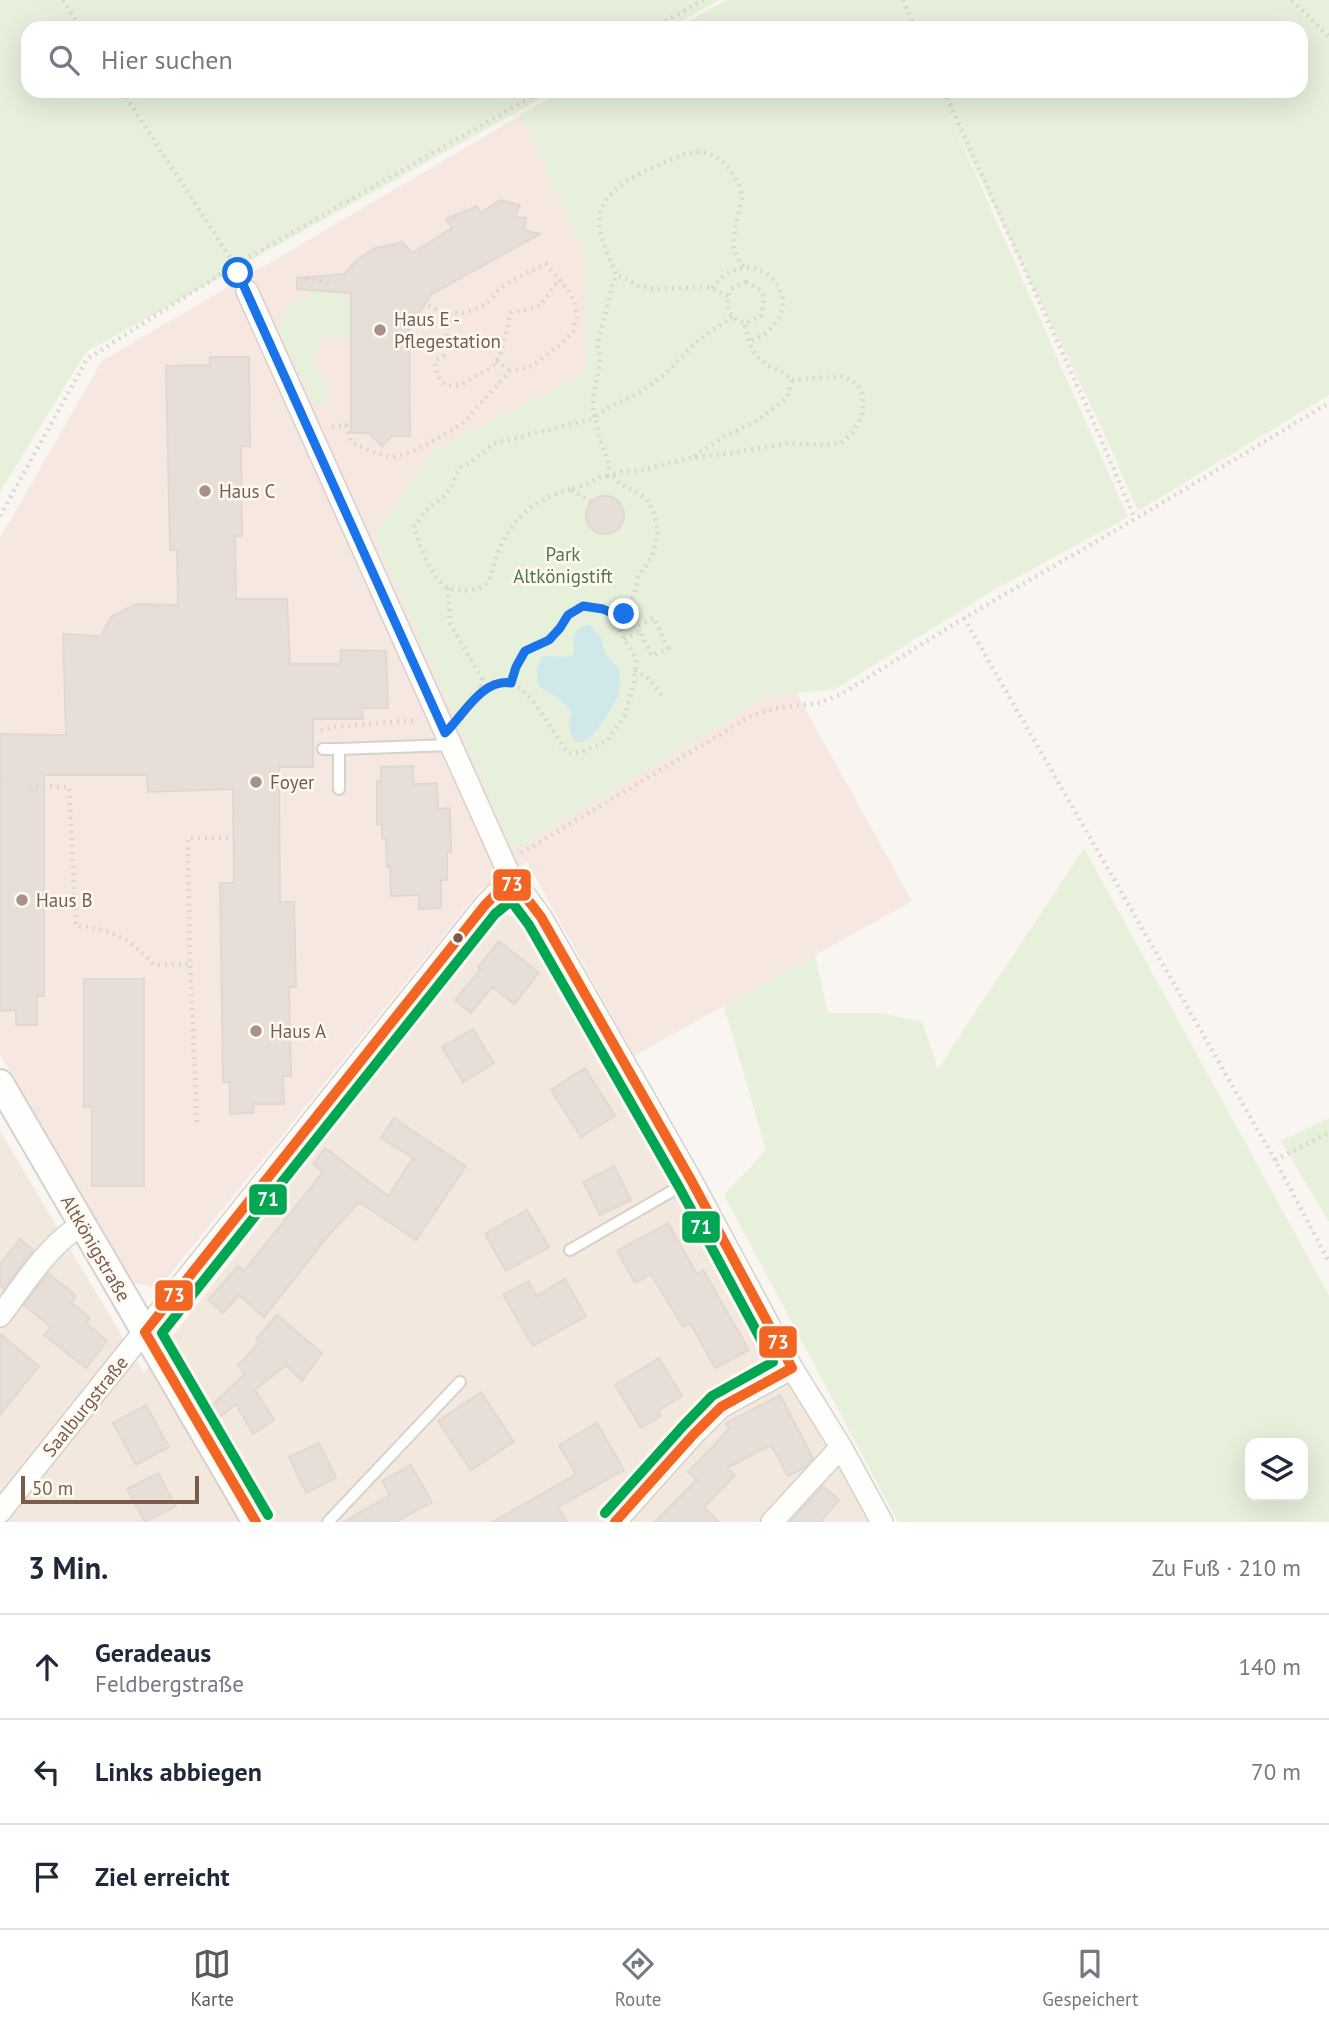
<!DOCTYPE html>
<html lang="de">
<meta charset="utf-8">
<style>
body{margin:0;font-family:"PT Sans",sans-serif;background:#f6f6f7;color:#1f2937}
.controls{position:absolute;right:21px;bottom:21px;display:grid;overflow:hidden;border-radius:14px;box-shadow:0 7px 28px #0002}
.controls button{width:63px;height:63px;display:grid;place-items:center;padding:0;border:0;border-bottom:2px solid #e0e1e3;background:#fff;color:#1f2937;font:35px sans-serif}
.scale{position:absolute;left:21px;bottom:18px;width:178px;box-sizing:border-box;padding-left:7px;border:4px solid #7a5c4d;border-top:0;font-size:19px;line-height:24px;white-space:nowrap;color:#7a5c4d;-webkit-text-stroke:5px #fffaf3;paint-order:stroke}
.stop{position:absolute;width:21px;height:21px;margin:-16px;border:5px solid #1a73e8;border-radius:50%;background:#fff}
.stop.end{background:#1a73e8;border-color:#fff;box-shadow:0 2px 7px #0008}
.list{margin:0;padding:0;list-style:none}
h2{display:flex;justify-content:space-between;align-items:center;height:91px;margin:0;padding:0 28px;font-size:30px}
h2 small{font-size:23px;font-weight:400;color:#747a83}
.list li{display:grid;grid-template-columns:46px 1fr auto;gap:21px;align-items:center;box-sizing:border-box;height:105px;padding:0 28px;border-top:2px solid #e0e1e3}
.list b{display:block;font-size:26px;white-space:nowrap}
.list p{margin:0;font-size:23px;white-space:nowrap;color:#747a83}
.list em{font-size:23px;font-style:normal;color:#747a83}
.icon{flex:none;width:38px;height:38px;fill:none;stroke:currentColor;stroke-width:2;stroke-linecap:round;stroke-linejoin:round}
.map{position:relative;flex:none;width:1329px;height:1522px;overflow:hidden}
.search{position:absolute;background:#fff;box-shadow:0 7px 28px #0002;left:21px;right:21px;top:21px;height:77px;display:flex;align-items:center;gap:18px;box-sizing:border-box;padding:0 24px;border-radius:21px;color:#747a83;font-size:26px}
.sheet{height:406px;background:#fff}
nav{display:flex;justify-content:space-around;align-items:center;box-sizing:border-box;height:98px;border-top:2px solid #e0e1e3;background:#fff;font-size:19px;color:#747a83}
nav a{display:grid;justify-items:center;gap:4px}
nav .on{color:#5c585b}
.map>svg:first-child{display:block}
</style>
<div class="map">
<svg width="1329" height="1522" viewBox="0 0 1329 1522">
<rect width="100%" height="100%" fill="#f9f5f0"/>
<!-- residential -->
<path fill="#f2e8de" d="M501 913 523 920 870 1522H0V1131L144 1373Z"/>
<!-- commercial -->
<path fill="#f6e8e1" d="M562 91 797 694 912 901 634 1056 527 862 480 890 159 1288 134 1283 0 1054V538L102 361Z"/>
<!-- green -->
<path fill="#e7f0db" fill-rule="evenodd" d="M0 0H719L669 28H28V91H555L86 352 0 492Z
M726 0H1329V395L1138 511 1100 424 952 121 1128 517 992 591 835 689 767 696 522 846 510 843 374 534 433 450 585 373 584 254 520 114 562 91H1301V28H676Z
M323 290 341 292 351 299V342L338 337 325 338 314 351 315 367C330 382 334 394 317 409L281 334C273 310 303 294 323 290Z
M1084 848 1329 1296V1522H898L724 1195 766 1150 724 1006 815 955 828 1013H882L922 1022 938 1069ZM1250 1443H1303V1496H1250Z
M1329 1118V1222L1281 1141Z"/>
<!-- water -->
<path fill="#d0e8ea" d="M584 625H590L600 636 605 653 620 670 619 695 606 717 592 736 583 742H576C569 732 568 726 572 714 566 700 552 696 540 687 536 675 535 666 544 656L564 657 574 655C574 642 570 632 584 625Z"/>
<!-- building -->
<path fill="#e6ded7" stroke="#e2d8d2" stroke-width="2" d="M500 200 520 205 515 217 526 218 524 230 540 234 432 294 419 313 409 318 410 436H392L382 446 369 433H351V293L297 289V278L344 274 357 260 367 253 376 248 402 242 412 253 452 228 446 219 477 206 481 213Z
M210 357H249L250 446H241L242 536H235L236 599H287L290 664H340L341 650 386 651 388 708H362L363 719H313V767H279L280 902H294L296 987H289L291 1076H283L284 1104H254L253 1113 230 1114V1082H223L220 883H234L233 789 148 792 147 775H44V996H37V1025H16V1010L0 1011V734L66 735 63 634 101 636 111 617 136 604 178 605 177 550H170L166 366 210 365Z
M586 515a19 19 0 1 1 38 0a19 19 0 1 1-38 0Z
M413 766V784L437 783 438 809 450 808 451 852H447V880H441V908L419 909V895L391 896 390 867H387L386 839 382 838V825L377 824V781H381V767Z
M499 941 539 973 514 1004 492 987 471 1013 455 1000 481 969 478 967Z
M84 979H144V1186H92V1107H84Z
M473 1029 494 1063 463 1082 442 1047Z
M585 1068 615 1116 581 1137 551 1090Z
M394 1118 466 1166 416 1240 359 1202 329 1235 264 1317 239 1295 223 1313 208 1300 238 1266 244 1271 323 1172 313 1164 325 1148 388 1196 413 1158 381 1138Z
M614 1166 631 1200 600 1215 583 1182Z
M527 1210 549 1247 506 1271 485 1234Z
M668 1223 697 1274 703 1270 749 1350 715 1368 690 1323 683 1327 651 1274 635 1283 617 1251Z
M20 1239 33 1250 4 1289 0 1285V1264Z
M48 1273 76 1296 71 1302 90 1318 86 1323 107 1341 86 1368 44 1335 51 1327 24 1305Z
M565 1279 586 1316 533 1346 503 1295 528 1281 537 1296Z
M277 1315 322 1353 302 1381 286 1365 255 1390 274 1420 253 1434 236 1404 215 1421 208 1409 245 1374 238 1365 259 1343 256 1339Z
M0 1334 39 1366 0 1415Z
M659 1358 682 1396 658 1411 661 1416 641 1428 615 1385Z
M481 1392 514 1442 471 1470 438 1421Z
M780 1395 813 1458 804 1468 788 1476 771 1445 727 1468 735 1475 704 1507 719 1522H655L697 1480 688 1472 729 1429 726 1423Z
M146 1405 169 1447 136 1465 113 1423Z
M597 1423 624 1470 558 1507 567 1522H493L576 1474 559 1445Z
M319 1443 336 1478 306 1493 289 1457Z
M411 1465 432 1502 396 1522H344L390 1495 382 1481Z
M158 1473 176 1506 145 1522 127 1489Z
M823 1486 839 1500 820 1522H790Z"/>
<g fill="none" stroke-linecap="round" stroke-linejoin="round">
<defs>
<path id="service" d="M323 749H339
M339 789V749L451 745
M570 1250 691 1180
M328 1522 460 1382"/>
<path id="minor" d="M247 291 508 872 541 917 691 1180 792 1368 841 1447 882 1522
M0 1316C24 1285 48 1244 82 1225
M0 1512 485 905 497 893 515 883
M615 1522 693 1435 721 1407 792 1368
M772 1522 841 1447"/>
<path id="tertiary" d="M0 1083 256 1522"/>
</defs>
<!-- service casing -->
<use href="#service" stroke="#d7d1cb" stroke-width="14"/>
<!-- minor casing -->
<use href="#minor" stroke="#d7d1cb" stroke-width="24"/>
<!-- tertiary casing -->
<use href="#tertiary" stroke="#d7d1cb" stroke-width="30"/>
<!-- path -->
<path stroke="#dcd5d0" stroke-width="4.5" stroke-dasharray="2 5" stroke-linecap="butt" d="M63 0 81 28
M903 0 915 28
M1292 0 1329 37
M653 28 704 0
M122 91 235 265
M944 91 1095 425 1135 519
M306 279 331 283
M746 282 760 290 764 297 761 316 744 323C726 316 724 304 731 289Z
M712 288C750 237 811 294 768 331 763 336 755 339 749 342
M728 296 712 288 701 287 657 289 637 286 625 278 617 276C610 258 596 234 600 214 607 184 646 171 670 160 679 157 686 152 695 152 705 151 718 156 725 164 732 171 741 186 742 197 742 201 740 207 739 212 733 235 729 249 744 268
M450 313C451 328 444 341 444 355L435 361C436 371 438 378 445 385 461 387 464 383 477 375 482 372 487 371 492 367 505 354 505 330 511 313L540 306 555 285 562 281
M496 361 510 371
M332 427 346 425 351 442 373 452 391 457 411 452 426 445 461 425 510 371 532 366 560 345 573 332 577 316 574 300 568 290 546 264C531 271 512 279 499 290 495 294 492 299 488 302 468 317 446 316 426 304
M694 456 725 436 755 422 787 398 792 380C786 374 781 372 773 368 751 357 750 344 744 323
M607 476 621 472 638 471 690 458 732 453 789 443 823 445 841 443 852 433 862 416 863 396 857 384 842 376 792 380
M607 476 610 465 600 440 595 418 609 407 641 392 665 374 697 341 733 316
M570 489C534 499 510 519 497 555 493 565 493 578 485 585 480 589 469 591 464 590 459 590 452 590 448 588 431 580 419 544 414 527L428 508 444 496 452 487 459 468 472 461 493 444 595 418C590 398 597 382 600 363 601 355 597 349 598 342 603 322 609 302 613 282L617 276
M591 502 570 489 590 483 602 476 614 477 619 483 646 498 654 513 658 531 652 557 638 577 635 592 624 614 616 620
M0 516 87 359 235 265 542 91
M448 588 450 623 482 679 480 693 460 717
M964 618 1275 1160 1329 1262
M624 639 640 631 652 656 668 648 654 618 638 626 640 631
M635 670 650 679 662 696
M480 693C487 689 497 682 506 682 528 682 555 737 568 753L581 752 607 741 625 715 634 684 636 658 624 639 614 614 602 609 583 606 568 615 560 628 549 640 525 651 516 667 511 683
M321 731 332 727 416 720
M0 780H2
M29 786 69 787 76 926C111 928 131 939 154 965L190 964
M521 853 751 716 775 708 820 703 843 693 964 618 1135 519 1329 403
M197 1122 190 964 188 838H233
M1275 1160 1329 1133"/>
<!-- service -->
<use href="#service" stroke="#fefefd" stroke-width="10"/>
<!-- minor -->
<use href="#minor" stroke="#fefefd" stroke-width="21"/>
<!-- tertiary -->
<use href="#tertiary" stroke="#fefefd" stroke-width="26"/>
<defs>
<path id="bus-1" d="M256 1522 145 1332 485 905 497 893 515 883 541 917 691 1180 792 1368 721 1407 693 1435 615 1522"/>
<path id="bus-2" d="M268 1515 162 1333 495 914 511 901 529 925 679 1187 773 1362 712 1396 683 1426 605 1513"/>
</defs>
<!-- bus-1 casing -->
<use href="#bus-1" stroke="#fffaf3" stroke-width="16"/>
<!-- bus-2 casing -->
<use href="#bus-2" stroke="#fffaf3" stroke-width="16"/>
<!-- bus-1 -->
<use href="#bus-1" stroke="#f26522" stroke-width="10"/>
<!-- bus-2 -->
<use href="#bus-2" stroke="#00a651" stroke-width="10"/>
</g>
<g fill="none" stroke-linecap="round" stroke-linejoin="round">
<!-- route -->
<path stroke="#1a73e8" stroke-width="9" d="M238 273 445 733C463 716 482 678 511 683L516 667 525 651 549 640 560 628 568 615 583 606 603 609 614 614 617 620 624 614"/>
</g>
<!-- markers -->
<g fill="#a69286" stroke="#fffaf3" stroke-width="2.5">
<circle cx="380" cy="330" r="7"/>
<circle cx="205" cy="491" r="7"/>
<circle cx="256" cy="782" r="7"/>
<circle cx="22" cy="900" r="7"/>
<circle cx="256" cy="1031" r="7"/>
</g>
<circle fill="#7a5c4d" stroke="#fffaf3" stroke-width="2.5" cx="458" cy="938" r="6"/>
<g text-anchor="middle" stroke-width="5" stroke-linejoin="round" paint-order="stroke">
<!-- poi labels -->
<g font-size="19" fill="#7a5c4d" stroke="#fffaf3" text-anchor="start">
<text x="394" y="326">Haus E -<tspan x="394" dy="22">Pflegestation</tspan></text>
<text x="219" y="498">Haus C</text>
<text x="270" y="789">Foyer</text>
<text x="36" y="907">Haus B</text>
<text x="270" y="1038">Haus A</text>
</g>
<!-- park labels -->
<g font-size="19" fill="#537a41" stroke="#fffaf3">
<text x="563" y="561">Park<tspan x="563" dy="22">Altkönigstift</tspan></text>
</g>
<!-- street labels -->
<g font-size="19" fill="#7a5c4d" stroke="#fffaf3">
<text transform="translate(96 1248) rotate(60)" y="7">Altkönigstraße</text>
<text transform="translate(85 1406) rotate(-51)" y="7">Saalburgstraße</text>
</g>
</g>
<g stroke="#fffaf3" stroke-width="2.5">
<rect x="492" y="868" width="40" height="34" rx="7" fill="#f26522"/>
<rect x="248" y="1183" width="40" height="33" rx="7" fill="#00a651"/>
<rect x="681" y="1210" width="40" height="34" rx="7" fill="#00a651"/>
<rect x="154" y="1279" width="40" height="33" rx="7" fill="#f26522"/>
<rect x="758" y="1325" width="40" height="34" rx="7" fill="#f26522"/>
</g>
<g font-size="19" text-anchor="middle" font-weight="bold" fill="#fff">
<text x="512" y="891">73</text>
<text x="268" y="1206">71</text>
<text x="701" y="1234">71</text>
<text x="174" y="1302">73</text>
<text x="778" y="1349">73</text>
</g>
</svg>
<div class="controls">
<button><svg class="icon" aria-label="layers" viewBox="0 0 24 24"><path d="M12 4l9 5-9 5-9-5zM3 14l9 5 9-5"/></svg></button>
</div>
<div class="scale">50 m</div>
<div class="stop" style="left:238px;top:273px"></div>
<div class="stop end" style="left:624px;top:614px"></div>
<div class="search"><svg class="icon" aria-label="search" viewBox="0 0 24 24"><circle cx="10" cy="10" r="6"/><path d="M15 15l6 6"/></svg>Hier suchen</div>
</div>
<section class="sheet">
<h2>3 Min.<small>Zu Fuß · 210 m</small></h2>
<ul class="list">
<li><svg class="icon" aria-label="ahead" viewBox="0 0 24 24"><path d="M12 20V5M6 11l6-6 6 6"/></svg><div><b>Geradeaus</b><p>Feldbergstraße</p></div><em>140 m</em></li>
<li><svg class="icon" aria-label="left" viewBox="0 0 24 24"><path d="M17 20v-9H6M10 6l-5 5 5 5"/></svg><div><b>Links abbiegen</b></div><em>70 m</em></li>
<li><svg class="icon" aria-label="arrive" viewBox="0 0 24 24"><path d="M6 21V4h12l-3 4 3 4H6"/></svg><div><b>Ziel erreicht</b></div></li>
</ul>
</section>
<nav>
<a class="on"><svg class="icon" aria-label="map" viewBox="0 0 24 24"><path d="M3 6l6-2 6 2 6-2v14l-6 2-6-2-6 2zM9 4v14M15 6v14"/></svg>Karte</a>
<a><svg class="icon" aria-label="directions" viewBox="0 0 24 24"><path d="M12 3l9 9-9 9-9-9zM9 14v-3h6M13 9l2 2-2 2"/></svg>Route</a>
<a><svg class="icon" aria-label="saved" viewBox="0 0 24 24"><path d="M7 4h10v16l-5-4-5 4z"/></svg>Gespeichert</a>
</nav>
